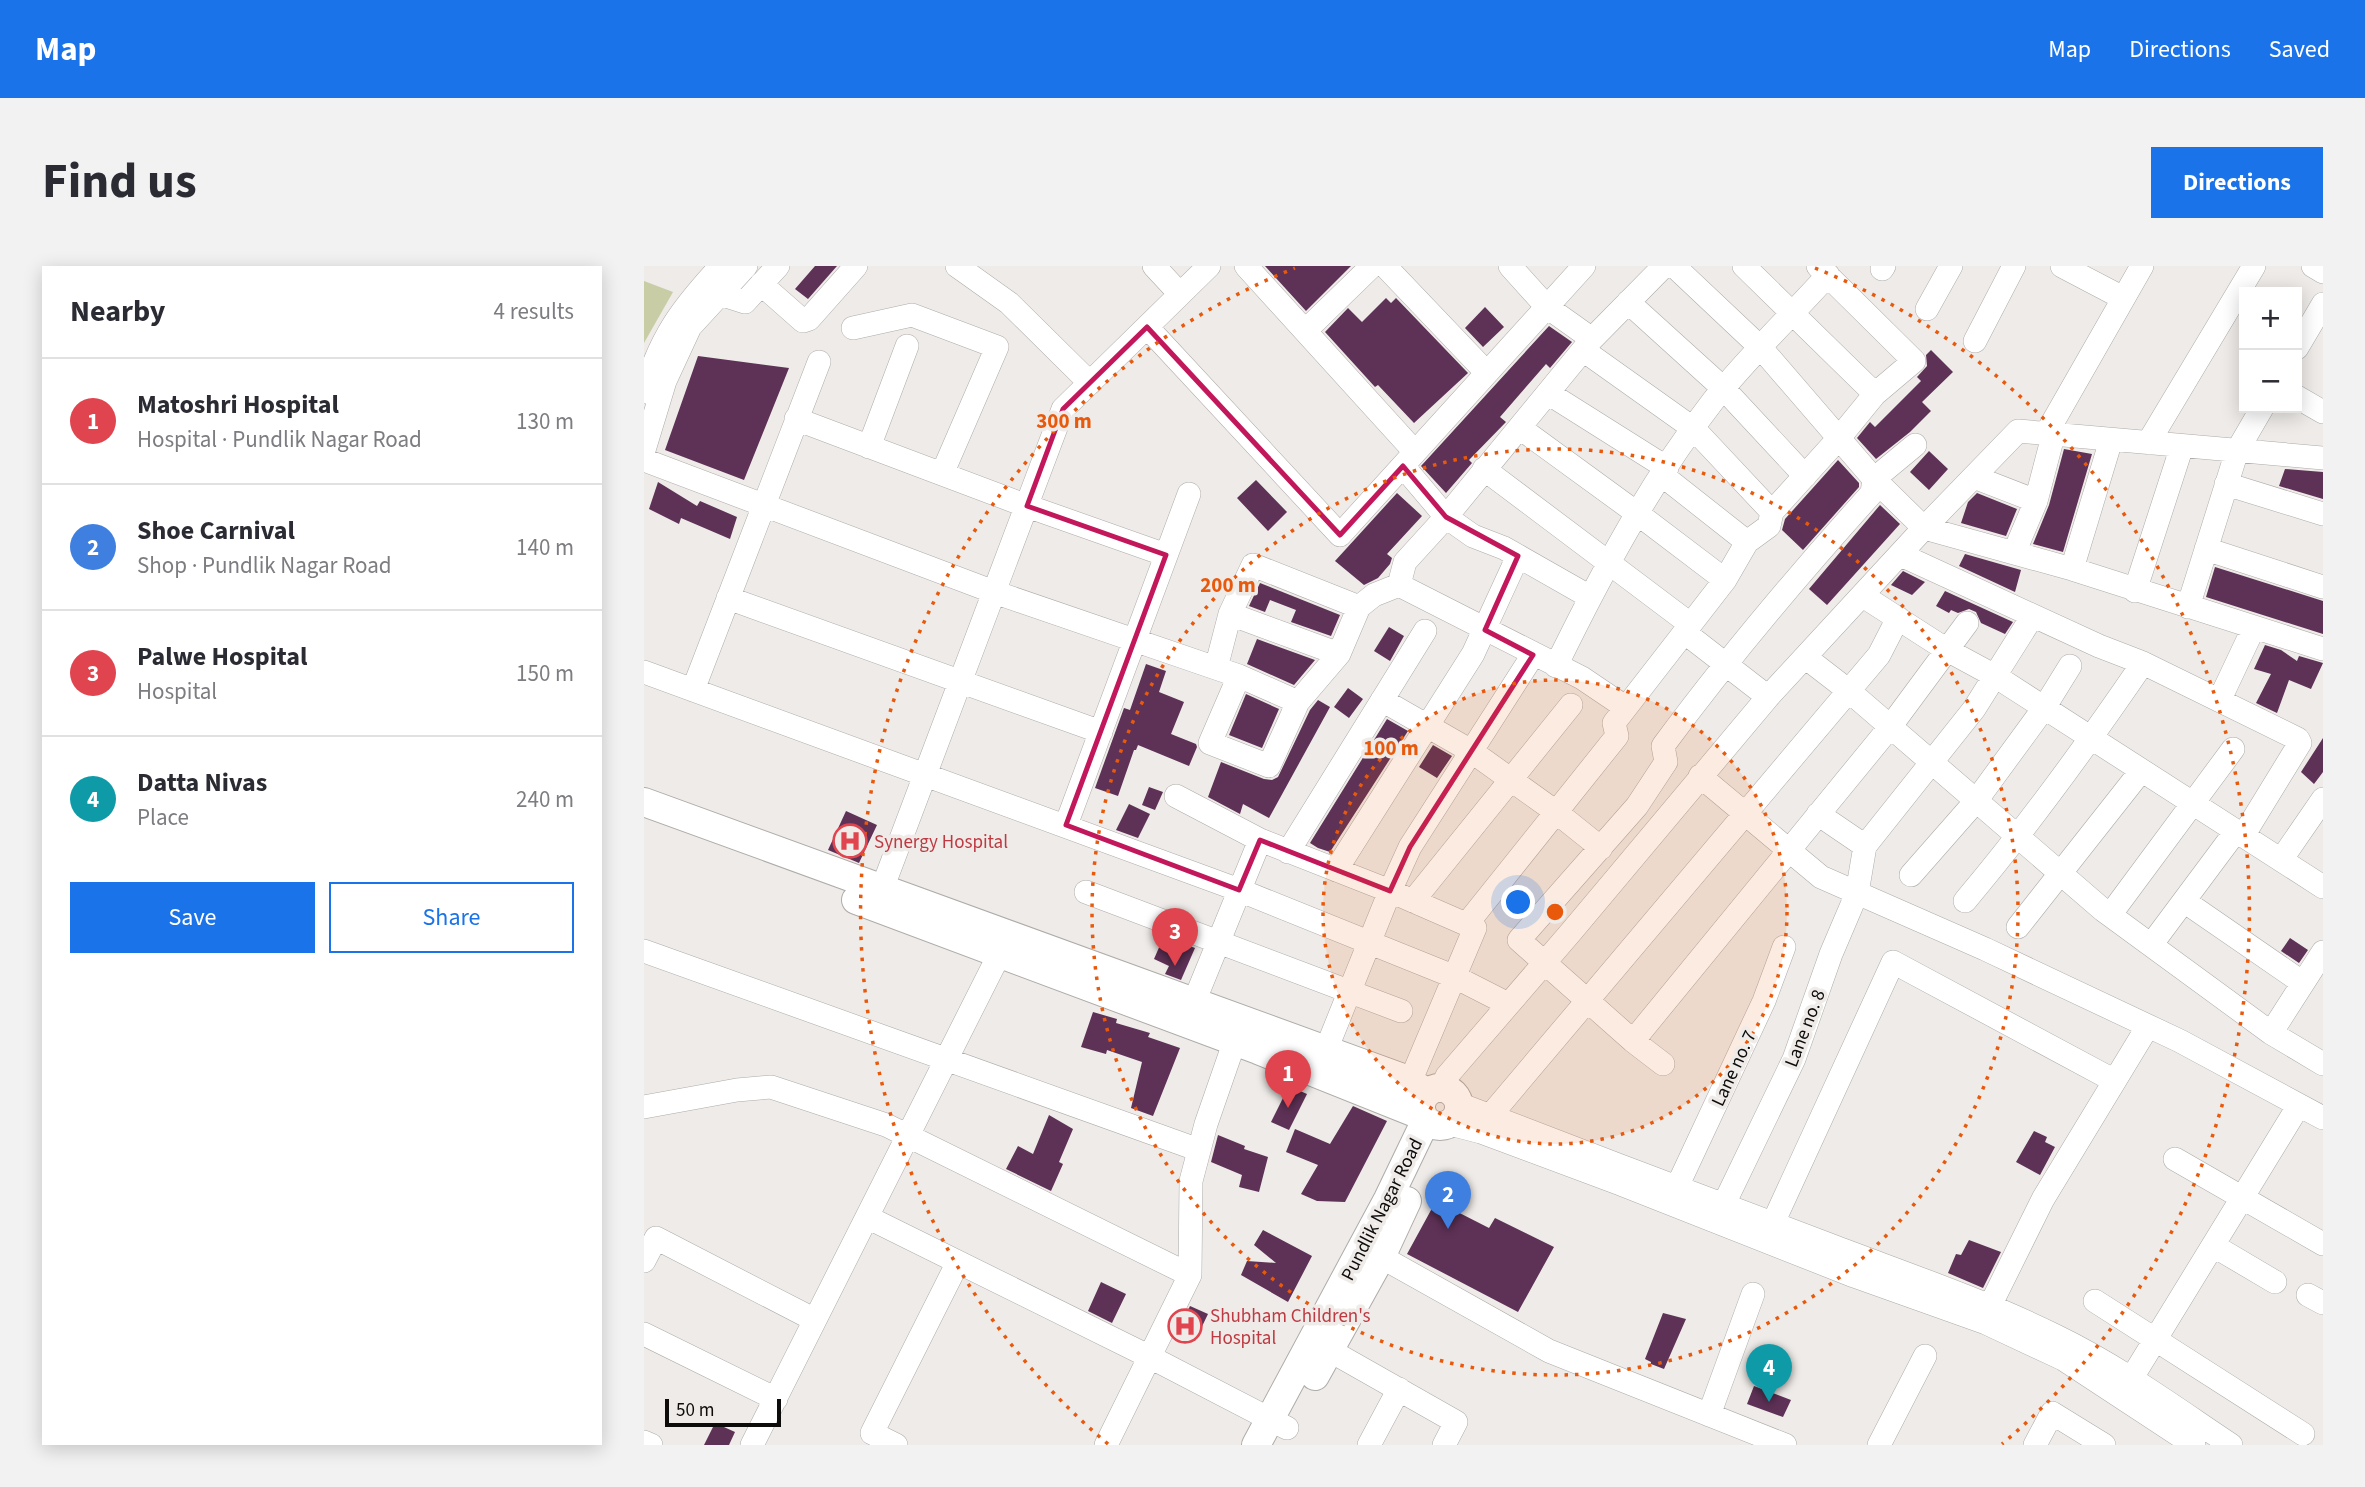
<!DOCTYPE html>
<meta charset="utf-8">
<style>
body{margin:0;font-family:"Source Sans 3",sans-serif;background:#f2f2f3;color:#2b2b33}
.controls{position:absolute;right:21px;top:21px;display:grid;overflow:hidden;border-radius:0px;box-shadow:0 4px 18px #0003}
.controls button{width:63px;height:63px;display:grid;place-items:center;padding:0;border:0;border-bottom:2px solid #e1e1e2;background:#fff;color:#2b2b33;font:35px sans-serif}
.scale{position:absolute;left:21px;bottom:18px;width:116px;box-sizing:border-box;padding-left:7px;border:4px solid #0d0c0b;border-top:0;font-size:19px;line-height:24px;white-space:nowrap;color:#0d0c0b;-webkit-text-stroke:5px #eeebe8;paint-order:stroke}
.you{position:absolute;left:875px;top:637px;width:24px;height:24px;margin:-18px;border:5px solid #fff;border-radius:50%;background:#1a73e8;box-shadow:0 0 0 10px #1a73e833}
.badge{display:grid;place-items:center;width:46px;height:46px;border-radius:50%;background:#1a73e8;color:#fff;font-size:23px;font-weight:700}
.pin{position:absolute;translate:-50% -58px;filter:drop-shadow(0 2px 4px #0008)}
.pin::after{content:'';position:absolute;top:37px;width:24px;height:21px;background:inherit;clip-path:polygon(0 0,100% 0,50% 100%)}
.list{margin:0;padding:0;list-style:none}
h2{display:flex;justify-content:space-between;align-items:center;height:91px;margin:0;padding:0 28px;font-size:30px}
h2 small{font-size:23px;font-weight:400;color:#7c7c81}
.list li{display:grid;grid-template-columns:46px 1fr auto;gap:21px;align-items:center;box-sizing:border-box;height:126px;padding:0 28px;border-top:2px solid #e1e1e2}
.list b{display:block;font-size:26px;white-space:nowrap}
.list p{margin:0;font-size:23px;white-space:nowrap;color:#7c7c81}
.list em{font-size:23px;font-style:normal;color:#7c7c81}
.actions{display:flex;gap:14px;padding:21px 28px}
.actions a{flex:1;padding:16px 0;border:2px solid #1a73e8;border-radius:0px;text-align:center;font-size:24px;color:#1a73e8}
.actions .main{background:#1a73e8;color:#fff}
.map{position:relative;flex:none;width:1679px;height:1179px;overflow:hidden;border-radius:0px}
header{display:flex;align-items:center;gap:42px;box-sizing:border-box;height:98px;padding:0 35px;background:#1a73e8;color:#fff}
header strong{font-size:33px}
nav{display:flex;gap:38px;margin-inline-start:auto;font-size:24px}
.intro{display:flex;align-items:center;justify-content:space-between;box-sizing:border-box;height:168px;padding:0 42px}
h1{margin:0;font-size:49px}
.button{padding:18px 32px;border-radius:0px;background:#1a73e8;color:#fff;font-size:24px;font-weight:700}
main{display:flex;gap:42px;padding:0 42px}
aside{flex:1;background:#fff;border-radius:0px;box-shadow:0 4px 18px #0003}
.map>svg:first-child{display:block}
</style>
<header>
<strong>Map</strong>
<nav><a>Map</a><a>Directions</a><a>Saved</a></nav>
</header>
<div class="intro"><h1>Find us</h1><a class="button">Directions</a></div>
<main>
<aside>
<h2>Nearby<small>4 results</small></h2>
<ul class="list">
<li><span class="badge" style="background:#e0444e">1</span><div><b>Matoshri Hospital</b><p>Hospital · Pundlik Nagar Road</p></div><em>130 m</em></li>
<li><span class="badge" style="background:#3f7fe0">2</span><div><b>Shoe Carnival</b><p>Shop · Pundlik Nagar Road</p></div><em>140 m</em></li>
<li><span class="badge" style="background:#e0444e">3</span><div><b>Palwe Hospital</b><p>Hospital</p></div><em>150 m</em></li>
<li><span class="badge" style="background:#0f9aa8">4</span><div><b>Datta Nivas</b><p>Place</p></div><em>240 m</em></li>
</ul>
<div class="actions"><a class="main">Save</a><a>Share</a></div>
</aside>
<div class="map">
<svg width="1679" height="1179" viewBox="0 0 1679 1179">
<rect width="100%" height="100%" fill="#eeebe8"/>
<!-- green -->
<path fill="#c8cda6" d="M0 15 29 26 0 77Z"/>
<!-- building -->
<path fill="#5e3156" d="M171 0H193L164 33 151 23Z
M621 0H707L662 45Z
M742 32 747 37 752 32 824 107 770 157 734 119 731 121 681 66 704 42 718 56Z
M841 41 860 61 839 81 821 62Z
M905 60 928 76 906 102 902 98 856 151 862 156 825 194 828 197 802 227 777 200Z
M1287 84 1309 106 1278 136 1287 145 1266 166 1232 193 1213 172 1226 156 1231 161 1277 115 1273 111 1283 100 1282 89Z
M54 90 145 102 100 214 21 184Z
M1420 183 1448 188 1419 286 1389 278 1405 239Z
M1285 185 1304 203 1285 224 1266 206Z
M1194 194 1215 217V221L1159 284 1138 264 1141 253Z
M1641 203 1679 206V233L1635 220Z
M612 214 643 246 624 265 593 232Z
M14 216 53 240 56 235 93 251 86 273 37 252 35 258 5 243Z
M753 227 778 250 743 288 748 292 746 298 734 312 720 319 691 295Z
M1333 227 1373 243 1362 270 1317 257 1324 236Z
M1236 239 1256 258 1183 339 1165 323Z
M1321 288 1377 304 1371 326 1315 300Z
M1571 301 1679 335V368L1562 331Z
M1259 305 1281 316 1268 329 1247 319Z
M616 317 696 349 687 370 647 356 652 344 626 334 621 346 605 340Z
M1301 325 1369 356 1361 368 1337 357 1332 346 1325 343 1314 347 1307 344 1305 347 1292 340Z
M745 361 760 370 746 395 730 385Z
M613 373 671 394 650 419 603 398Z
M1621 379 1637 384 1653 395 1655 390 1679 397 1667 423 1645 414 1633 447 1612 437 1627 408 1610 403Z
M502 398 522 405 515 426 540 436 527 468 552 478 553 481 545 500 494 479 492 484H490L474 530 451 522 480 442 486 444Z
M704 422 719 433 705 452 690 441Z
M602 428 635 443 618 482 585 469Z
M674 434 686 441 625 552 599 538 596 548 564 531 577 496 620 513 628 514 634 511 666 444Z
M743 453 764 465 686 586 674 582 666 577Z
M1679 472V506L1670 518 1657 506Z
M789 479 808 490 793 512 775 501Z
M505 521 519 526 511 544 498 539Z
M485 538 506 548 494 572 472 564Z
M202 545 233 559 215 597 184 584Z
M520 670 551 682 537 714 521 708 525 700 510 693Z
M1646 672 1664 684 1655 697 1637 685Z
M449 746 473 753 472 757 506 767 504 771 536 782 509 850 487 842 498 796 463 784 462 788 437 781Z
M645 820 663 828 645 864 627 856Z
M709 840 743 855 701 936 673 935 657 928 674 899 642 886 651 863 686 878Z
M405 849 429 863 415 896 419 898 407 925 362 903 374 880 389 888Z
M1390 865 1403 871 1401 876 1411 881 1396 909 1372 896Z
M574 869 601 880 600 883 624 891 615 926 595 921 598 909 567 896Z
M792 935 845 962 851 952 910 981 874 1046 763 988Z
M619 964 668 990 644 1036 597 1009 603 995 632 997 610 979Z
M1325 974 1357 986 1339 1022 1304 1007 1312 988 1317 989Z
M457 1016 482 1028 468 1057 444 1045Z
M546 1040 564 1048 551 1075 533 1066Z
M1019 1047 1042 1053 1020 1103 1007 1098V1096L1001 1093Z
M1110 1120 1147 1134 1139 1151 1103 1138Z
M71 1157 91 1166 85 1179H60Z"/>
<g fill="none" stroke-linecap="round" stroke-linejoin="round">
<defs>
<path id="minor" d="M313 0 365 37 446 117
M510 0 536 28
M602 0 771 186
M741 0 843 107
M866 0 903 41 948 73 802 251 761 296 755 319 938 412 981 441
M1030 0 1117 82 1230 213 1280 262 1428 303 1679 383
M1100 0 1231 128
M1418 0 1479 32
M1669 0 1679 6
M1238 3 1240 0
M117 18 159 55 165 53 212 0
M76 28 101 36 134 0
M984 36 1080 123 1161 210
M1283 43 1307 0
M503 61 696 269 940 0
M209 62 268 49 353 81 298 208
M661 65 728 0
M948 73 1020 0
M1331 75 1370 0
M1653 82 1679 38
M939 84 1050 163 1128 246
M0 126C17 70 38 42 77 0
M904 127 1023 202
M1653 131 1679 146
M152 153 383 240 522 289
M876 162 994 248 1081 314
M1402 168 1498 0
M1504 177 1610 0
M225 181 263 80
M0 184 21 115 46 61 102 0
M0 194 350 326 595 410 654 436
M759 200 802 251 829 270 860 282 946 331
M840 203 1046 358
M1018 209 1103 276
M1330 211 1392 235
M1582 218 1679 248
M1562 283 1679 321
M1370 287 1392 235 1409 170
M1257 289 1455 380 1499 397 1654 473 1656 477 1599 570
M1428 303 1467 174
M1491 325 1538 180
M1219 330 1303 384 1351 410 1679 621
M84 332 457 466
M1544 341 1593 185 1618 142
M586 348 695 388
M1040 366 1124 431
M1161 391 1205 425 1459 644 1627 767 1679 798
M912 400C957 308 1006 216 1069 135 1104 91 1146 51 1184 9
M572 402 586 348 609 299 715 341
M0 406 595 624 811 711 864 738
M595 410 566 477 625 500 654 436 695 388 715 341 730 329 755 319
M49 424 175 96
M1576 433 1610 361
M738 434 827 485 912 546 957 582
M1056 510 1177 611 1341 683 1536 775 1679 852
M532 530 616 574 746 625 831 662
M1174 548 1221 580
M422 559 545 228
M644 586 781 365
M1637 594 1679 533
M692 604 829 388 874 290
M1267 609 1332 535 1400 442 1426 400
M238 623 419 143 565 0
M442 626 757 745
M769 635 927 439
M1321 635C1385 559 1443 479 1499 397
M1540 635 1659 717
M1466 649 1589 483
M1374 661 1497 505
M1507 679 1592 565
M0 685 555 884
M550 736 616 574
M1627 767 1679 686
M989 775 875 674 993 540 1022 496 1019 480C1084 392 1154 309 1228 227L1230 213 1271 179
M682 784 746 625 766 581 889 389
M1019 798 989 775 1246 461 1323 357
M766 816 831 662 826 654 973 470 970 457 1081 314 1103 276 1125 260 1128 246 1195 172 1231 128 1270 95 1174 0
M798 821 803 810 927 666 1124 431 1280 262 1374 165 1679 192
M815 838C938 886 1063 932 1186 979 1262 1008 1339 1034 1412 1070 1474 1100 1530 1141 1587 1179
M0 841 93 824 127 821 242 859 546 1009
M846 850 1235 389 1254 352
M806 858 837 866 974 917 1210 1010 1342 1057 1419 1093 1550 1179
M1531 893 1679 978
M1033 921 1120 735 1140 681
M1080 938 1150 793 1187 688 1213 627 1221 580 1330 443 1388 351
M223 951 506 1091 643 1162
M1129 957 1249 696 1469 814
M1570 980 1631 1016
M723 983 905 1085 1141 1179
M0 995 12 972 171 1054
M1664 1029 1679 1037
M1451 1035 1659 1168
M1340 1052 1399 933 1504 760
M0 1068 132 1133
M685 1084 812 1156 800 1179
M1481 1123 1655 839
M1065 1149 1109 1028
M0 1176 7 1179
M108 1179 362 675
M252 1179 228 1167 314 996
M462 1179 546 1009 547 915 562 858 596 760
M725 1179 755 1123
M1235 1179 1281 1090
M1391 1179 1408 1147 1460 1179"/>
<path id="major" d="M0 536 756 811 783 826
M212 634 614 784 779 850
M777 841a19 19 0 1 1 38 0a19 19 0 1 1-38 0Z
M671 1110 737 991 763 935
M612 1179 744 933 782 854"/>
</defs>
<!-- minor casing -->
<use href="#minor" stroke="#aeaba9" stroke-width="24"/>
<!-- major casing -->
<use href="#major" stroke="#aeaba9" stroke-width="30"/>
<!-- minor -->
<use href="#minor" stroke="#fff" stroke-width="23"/>
<!-- major -->
<use href="#major" stroke="#fff" stroke-width="28"/>
</g>
<!-- marked area -->
<path fill="none" stroke="#c2185b" stroke-width="5" stroke-linejoin="round" d="M503 61 696 269 759 200 802 251 874 290 841 364 889 389 766 581 746 625 616 574 595 624 422 559 522 289 383 240 419 143Z"/>
<!-- distance rings -->
<circle cx="911" cy="646" r="232" fill="#e8590c" fill-opacity=".12"/>
<g fill="none" stroke="#e8590c" stroke-width="3.5" stroke-dasharray="3.5 7">
<circle cx="911" cy="646" r="232"/>
<circle cx="911" cy="646" r="463"/>
<path d="M464 1178A695 695 0 0 1 651 2M1171 2A695 695 0 0 1 1358 1178"/>
</g>
<!-- icons -->
<defs>
<symbol id="hospital-ring" viewBox="-11 -11 22 22"><circle r="9.5" fill="#eeebe8" stroke="#e0444e" stroke-width="1.5"/><path d="M-5-5h3v3.5h4V-5h3V5h-3V1.5h-4V5h-3Z" fill="#e0444e"/></symbol>
</defs>
<g fill-rule="evenodd">
<use href="#hospital-ring" x="187" y="556" width="38" height="38"/>
<use href="#hospital-ring" x="522" y="1041" width="38" height="38"/>
</g>
<g text-anchor="middle" stroke-width="7" stroke-linejoin="round" paint-order="stroke">
<!-- health labels -->
<g font-size="19" fill="#be3a42" stroke="#eeebe8" text-anchor="start">
<text x="230" y="582">Synergy Hospital</text>
<text x="566" y="1056">Shubham Children's<tspan x="566" dy="22">Hospital</tspan></text>
</g>
<!-- street labels -->
<g font-size="19" fill="#0d0c0b" stroke="#eeebe8">
<text transform="translate(1160 762) rotate(-69)" y="7">Lane no. 8</text>
<text transform="translate(1089 802) rotate(-65)" y="7">Lane no. 7</text>
<text transform="translate(737 943) rotate(-63)" y="7">Pundlik Nagar Road</text>
</g>
</g>
<circle cx="911" cy="646" r="10" fill="#e8590c" stroke="#eeebe8" stroke-width="3.5"/>
<g font-size="21" text-anchor="middle" font-weight="bold" fill="#e8590c" stroke="#eeebe8" stroke-width="7" stroke-linejoin="round" paint-order="stroke">
<text x="420" y="162">300 m</text>
<text x="584" y="326">200 m</text>
<text x="747" y="489">100 m</text>
</g>
</svg>
<div class="controls">
<button>+</button>
<button>−</button>
</div>
<div class="scale">50 m</div>
<div class="you"></div>
<div class="pin badge" style="left:644px;top:842px;background:#e0444e">1</div>
<div class="pin badge" style="left:804px;top:963px;background:#3f7fe0">2</div>
<div class="pin badge" style="left:531px;top:700px;background:#e0444e">3</div>
<div class="pin badge" style="left:1125px;top:1136px;background:#0f9aa8">4</div>
</div>
</main>
